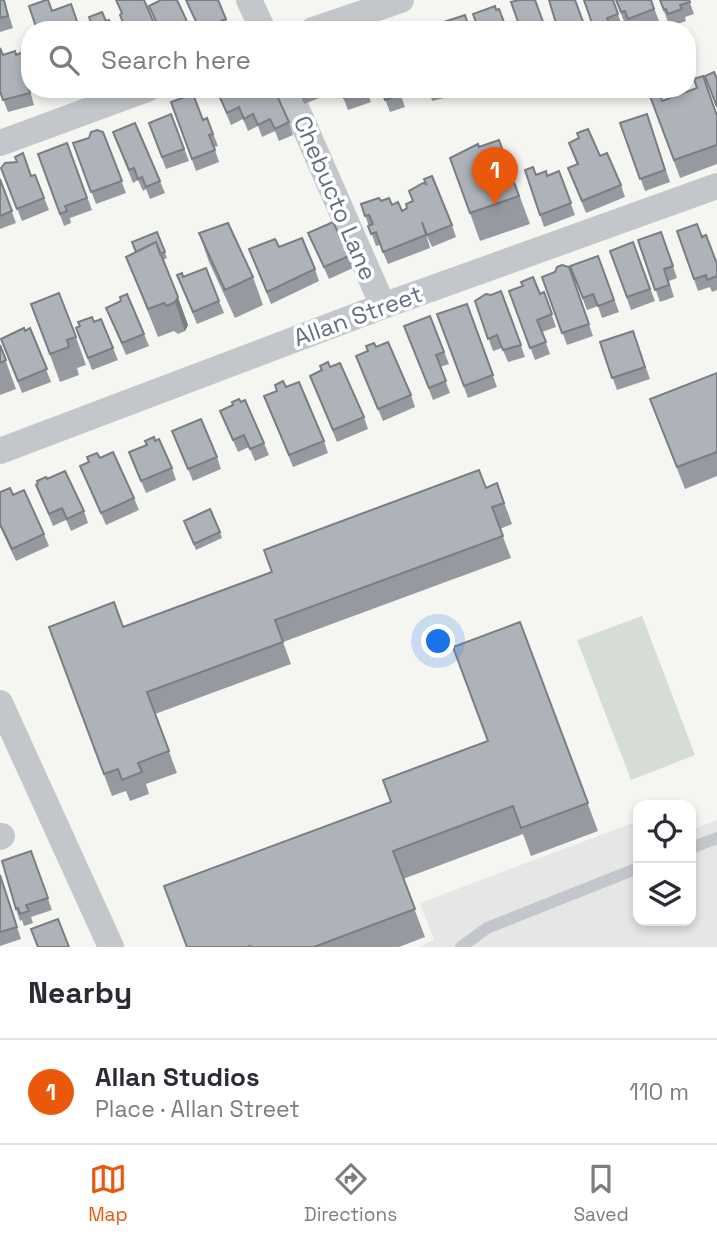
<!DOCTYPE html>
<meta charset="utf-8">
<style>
body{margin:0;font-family:"Space Grotesk",sans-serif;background:#f7f7f7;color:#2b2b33}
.controls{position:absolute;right:21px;bottom:21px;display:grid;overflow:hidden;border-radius:14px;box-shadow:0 4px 10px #0003}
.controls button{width:63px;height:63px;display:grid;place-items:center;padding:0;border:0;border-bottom:2px solid #e1e1e2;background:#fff;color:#2b2b33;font:35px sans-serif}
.you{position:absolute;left:439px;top:642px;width:24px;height:24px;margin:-18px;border:5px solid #fff;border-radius:50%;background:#1a73e8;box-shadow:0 0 0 10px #1a73e833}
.badge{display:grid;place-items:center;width:46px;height:46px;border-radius:50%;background:#ea580c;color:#fff;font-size:23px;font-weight:700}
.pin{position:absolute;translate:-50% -58px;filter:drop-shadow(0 2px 4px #0008)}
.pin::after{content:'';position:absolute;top:37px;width:24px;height:21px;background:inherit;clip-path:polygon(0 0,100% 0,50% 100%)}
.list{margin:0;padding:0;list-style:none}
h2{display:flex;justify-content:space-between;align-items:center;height:91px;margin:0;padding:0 28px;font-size:30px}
h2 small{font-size:23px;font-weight:400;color:#7c7c81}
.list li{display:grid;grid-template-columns:46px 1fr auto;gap:21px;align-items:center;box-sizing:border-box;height:105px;padding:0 28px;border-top:2px solid #e1e1e2}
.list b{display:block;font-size:26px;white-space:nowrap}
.list p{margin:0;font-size:23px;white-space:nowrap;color:#7c7c81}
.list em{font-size:23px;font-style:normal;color:#7c7c81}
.icon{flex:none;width:38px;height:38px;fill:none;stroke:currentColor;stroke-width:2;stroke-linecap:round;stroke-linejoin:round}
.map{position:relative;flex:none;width:717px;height:947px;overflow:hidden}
.search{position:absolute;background:#fff;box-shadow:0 4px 10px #0003;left:21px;right:21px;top:21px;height:77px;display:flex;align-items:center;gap:18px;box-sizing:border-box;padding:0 24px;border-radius:28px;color:#7c7c81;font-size:26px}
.sheet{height:196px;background:#fff}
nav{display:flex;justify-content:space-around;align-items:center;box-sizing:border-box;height:98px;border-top:2px solid #e1e1e2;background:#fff;font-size:19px;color:#7c7c81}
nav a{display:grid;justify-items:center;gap:4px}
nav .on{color:#ea580c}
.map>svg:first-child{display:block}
</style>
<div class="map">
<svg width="717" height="947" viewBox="0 0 717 947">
<rect width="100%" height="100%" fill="#f5f6f2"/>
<!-- built -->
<path fill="#e6e6e6" d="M717 820V947H418L434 940 420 903 635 822 638 830V921H691V830Z"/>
<!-- green -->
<path fill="#d5ddd4" d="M642 616 695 755 631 780 577 640Z"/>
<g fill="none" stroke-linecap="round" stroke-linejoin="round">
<!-- lane -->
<path stroke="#c3c6ca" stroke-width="12" d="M691 848 717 838
M461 947 487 928 638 868"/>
<!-- street -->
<path stroke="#c3c6ca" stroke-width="26" d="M249 0 263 30
M313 30 401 0
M288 89 383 306
M0 143 147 89
M0 451 383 306 717 186
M0 703 111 947
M0 837 2 836"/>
</g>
<!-- wall -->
<path fill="#969aa0" d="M0 0H4L13 28 0 32Z
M186 0 226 19 230 30H199Z
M584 0H613L622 26 611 30H594Z
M616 0H651L659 21 637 30H632L629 23 625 24Z
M660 0H689L694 14 685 17 686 21 672 26 670 21 668 22Z
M3 55H16L30 63 29 87 34 105 8 112 0 91Z
M216 89 289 122 293 135 279 141 275 131 262 137 258 126 248 131 243 119 231 125Z
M298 89H330L332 93 304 104Z
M340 89H366L371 102 348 110Z
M381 89H412L400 93 405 107 390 112Z
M415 89H445L448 97 432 101 430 93 418 97Z
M650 96 662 101 717 116V164L680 178Z
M171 102 203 120 207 118 218 146 214 147 219 162 196 171Z
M171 114 189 161 166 169 149 123Z
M647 114 670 182 645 191 620 123Z
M103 132 126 193 96 204 73 143Z
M113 132 160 181 165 193 150 199 146 189 143 191 138 180 133 183Z
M499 140 530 224 480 241 450 158Z
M67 143 92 210 70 218 71 223 64 226 38 154Z
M569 143 600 156 621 185 625 197 586 213 568 168 577 164Z
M1 168 31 176 35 175 49 210 22 221Z
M525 170 536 175 547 176 559 171 575 215 544 227Z
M0 179 16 223 0 229Z
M381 201 392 205 402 211 452 225 456 237 432 247 426 234 430 248 388 264 380 245 376 246 361 204Z
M677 231 702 237 717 264V290L712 292 710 287 698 291Z
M157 232 167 258 163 260 188 325 185 331 178 334 174 331 158 337 126 257 136 252Z
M661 232 677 278 669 281 674 297 660 302 638 240Z
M199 233 253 277 263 305 235 318 209 262Z
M308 233 349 256 353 268 329 279Z
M633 242 655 301 631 310 610 251Z
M279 247 315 269 319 281 271 304 249 249Z
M598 256 619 312 602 318 598 306 587 310 570 266Z
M569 267 593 336 567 345 542 277Z
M177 275 183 277 219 301 224 313 197 324Z
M501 291 525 357 508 362 502 348 493 351 475 301Z
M509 291 540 294 544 292 556 327 542 332 550 354 535 360Z
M121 301 144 334 149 346 126 355 106 308Z
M31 304 76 337 86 365 77 368 79 375 60 382Z
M467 304 497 387 468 398 437 314Z
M430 316 449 364 440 367 450 393 433 400 404 326Z
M94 322 113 348 118 360 92 370 76 328Z
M30 328 51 382 22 393 1 339Z
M633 331 650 379 617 390 600 342Z
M0 345 16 389 0 395Z
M376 347 411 395 415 407 383 421 356 356Z
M320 366 330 367 364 417 368 429 337 442 310 376 321 371Z
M717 373V476L685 489 650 399Z
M286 387 324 441 328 453 293 467 264 396Z
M220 411 264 443 269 455 255 461 249 447 238 452Z
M172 431 217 457 221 469 193 481Z
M129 452 172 468 176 480 146 493Z
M100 458 134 498 139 510 106 525 80 466Z
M47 479 84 511 88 523 71 531 66 520 53 526 36 485Z
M497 483 512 524 500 529 511 558 283 642 291 664 155 714 177 773 146 784 149 794 130 801 126 791 112 796 49 627H123L272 572Z
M0 492 13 495 44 534 49 546 16 561 0 527Z
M184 521 220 532 222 538 196 550Z
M520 622 598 831 531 856 523 834 403 879 425 937 399 947H187L391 802 488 741Z
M31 851 52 910 31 917 33 923 24 926 22 920 20 921 16 909Z
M0 875 21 939 0 946Z"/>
<!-- shaded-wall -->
<path fill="#7a7d82" d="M178 297 188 325 185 331 175 302Z"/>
<!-- building -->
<path fill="#aeb3ba" stroke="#7a7d82" stroke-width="2" d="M0 0H4L8 16 0 18Z
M46 0H48L52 11 71 4 80 30H37L29 6Z
M116 0H144L157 30H126L120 15 122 13Z
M161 0H177L191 30H160L149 6Z
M186 0H218L226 19 200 30Z
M519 0H535L546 30H521L511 2Z
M549 0H575L585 27 578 30H558Z
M584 0H613L618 14 607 18 609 23 594 29Z
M616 0H651L654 9 628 19 625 11 621 12Z
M660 0H689L690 2 680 5 682 9 668 14 666 9 664 10Z
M495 6 496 10 499 9 507 30H479L473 14Z
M102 12 106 21 109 20 112 30H84L93 27 89 17Z
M465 15 470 30H443L441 23Z
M0 48 3 55 15 51 16 55 25 51 30 63V73L24 75 30 93 3 100 0 91Z
M714 72 717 79V107L705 76Z
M703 76 717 116V145L674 160 650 96 659 93 662 101 697 88 694 79Z
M216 89H274L289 122 275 129 270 119 258 125 253 114 244 119 239 107 227 113Z
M341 89H366V90L344 98Z
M381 89H398L400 95 385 100Z
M193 94 203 120 207 118 213 134 209 135 215 150 192 159 171 102Z
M171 114 184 149 162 157 149 123Z
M647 114 665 170 640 179 620 123Z
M135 123 160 181 146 187 142 177 138 179 134 168 129 170 113 132Z
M588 129 600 156 607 153 621 185 582 201 568 168 578 164 569 143 579 138 577 133Z
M97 130 103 132 122 181 91 192 73 143 89 138 91 132Z
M499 140 519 196 470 213 450 158 478 144 479 147Z
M67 143 87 198 65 206 67 211 60 214 38 154Z
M23 153 31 176 35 175 44 198 17 209 1 168 5 163 17 162 15 157Z
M533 167 536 175 546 171 547 176 559 171 571 203 540 215 525 170Z
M432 176 452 225 427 235 422 222 426 235 383 252 376 232 371 234 368 226 373 224 369 215 365 216 361 204 379 198 381 201 389 198 392 205 398 202 402 211 407 208 406 204 413 201 409 191 423 183 426 184 424 179Z
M0 179 12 211 0 216Z
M333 222 349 256 324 267 308 233Z
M228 223 253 277 225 290 199 233Z
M697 224 702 237 706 235 717 264V276L707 280 706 275 694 279 677 231Z
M157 232 165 252 160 254 156 242 136 252 132 242Z
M661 232 673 266 664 269 669 285 655 290 638 240Z
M302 238 315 269 267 292 249 249 275 239 279 247Z
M156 242 178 297 175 302 167 306 164 303 148 309 126 257Z
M633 242 650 289 627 297 610 251Z
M598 256 614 300 598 306 593 294 583 298 570 266Z
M562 265 569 267 589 324 562 333 542 277 555 272 557 267Z
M206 268 219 301 193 312 177 275 182 273 183 277Z
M533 277 540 294 544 292 552 314 537 320 546 342 530 348 509 291 523 286 521 282Z
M501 291 521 345 503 350 497 335 488 339 475 301 486 294 491 295Z
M59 293 76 337 67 340 69 347 50 354 31 304Z
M127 294 144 334 122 343 106 308 121 301 120 297Z
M467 304 493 375 464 386 437 314Z
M430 316 444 352 436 355 446 381 429 388 404 326Z
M92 317 94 322 101 319 113 348 88 358 76 328 80 326 78 322Z
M24 328 25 331 30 328 47 369 18 381 1 339Z
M633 331 645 367 612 378 600 342Z
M388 342 411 395 378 409 356 356 368 351 366 346 374 343 376 347Z
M0 345 6 360 0 363Z
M328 362 330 367 340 363 364 417 333 430 310 376 322 370 320 366Z
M717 373V452L677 467 650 399Z
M283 381 286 387 299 382 324 441 289 455 264 396 277 391 275 385Z
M239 399 241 402 245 400 264 443 250 449 244 435 233 440 220 411 233 405 232 402Z
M201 419 217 457 188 469 172 431Z
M154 437 155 441 159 439 172 468 141 481 129 452 147 445 145 441Z
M113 452 134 498 101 513 80 466 89 462 87 457 97 453 100 458Z
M479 470 486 488 497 483 504 503 492 507 503 536 275 620 283 642 147 692 169 751 138 763 142 772 122 780 118 769 104 774 49 627 114 602 123 627 272 572 264 550Z
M65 471 84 511 67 519 62 508 49 514 36 485 38 483 37 481 46 477 47 479Z
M10 488 13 495 24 490 44 534 12 549 0 524V492Z
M210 509 220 532 194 544 184 521Z
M520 622 588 803 521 828 513 806 393 851 415 909 314 947H251L250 946 247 947H187L164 886 391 802 383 780 488 741 453 647Z
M31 851 48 898 26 905 29 911 20 914 18 908 16 909 2 861Z
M0 875 17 927 0 932Z
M58 919 69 947H38L31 929Z"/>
<g text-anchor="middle" stroke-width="7" stroke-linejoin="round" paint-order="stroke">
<!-- street labels -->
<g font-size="24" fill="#656f83" stroke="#fff">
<text transform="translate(335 198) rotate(67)" y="8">Chebucto Lane</text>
<text transform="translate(358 316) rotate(-20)" y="8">Allan Street</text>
</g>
</g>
</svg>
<div class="controls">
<button><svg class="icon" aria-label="locate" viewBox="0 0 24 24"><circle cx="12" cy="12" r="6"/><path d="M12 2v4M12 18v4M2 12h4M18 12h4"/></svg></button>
<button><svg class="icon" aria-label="layers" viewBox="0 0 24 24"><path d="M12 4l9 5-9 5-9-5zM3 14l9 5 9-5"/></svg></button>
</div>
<div class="you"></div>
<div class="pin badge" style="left:495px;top:205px">1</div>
<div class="search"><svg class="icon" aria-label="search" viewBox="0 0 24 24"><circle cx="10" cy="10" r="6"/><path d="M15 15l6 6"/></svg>Search here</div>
</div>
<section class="sheet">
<h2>Nearby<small></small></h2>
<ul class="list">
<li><span class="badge">1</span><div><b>Allan Studios</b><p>Place · Allan Street</p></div><em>110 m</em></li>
</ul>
</section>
<nav>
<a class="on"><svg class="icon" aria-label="map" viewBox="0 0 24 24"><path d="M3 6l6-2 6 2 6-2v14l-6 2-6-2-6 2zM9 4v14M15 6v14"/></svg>Map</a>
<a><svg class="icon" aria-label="directions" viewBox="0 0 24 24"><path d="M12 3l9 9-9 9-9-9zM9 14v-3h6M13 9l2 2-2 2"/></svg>Directions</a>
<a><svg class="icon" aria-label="saved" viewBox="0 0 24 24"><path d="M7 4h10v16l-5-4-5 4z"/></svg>Saved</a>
</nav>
